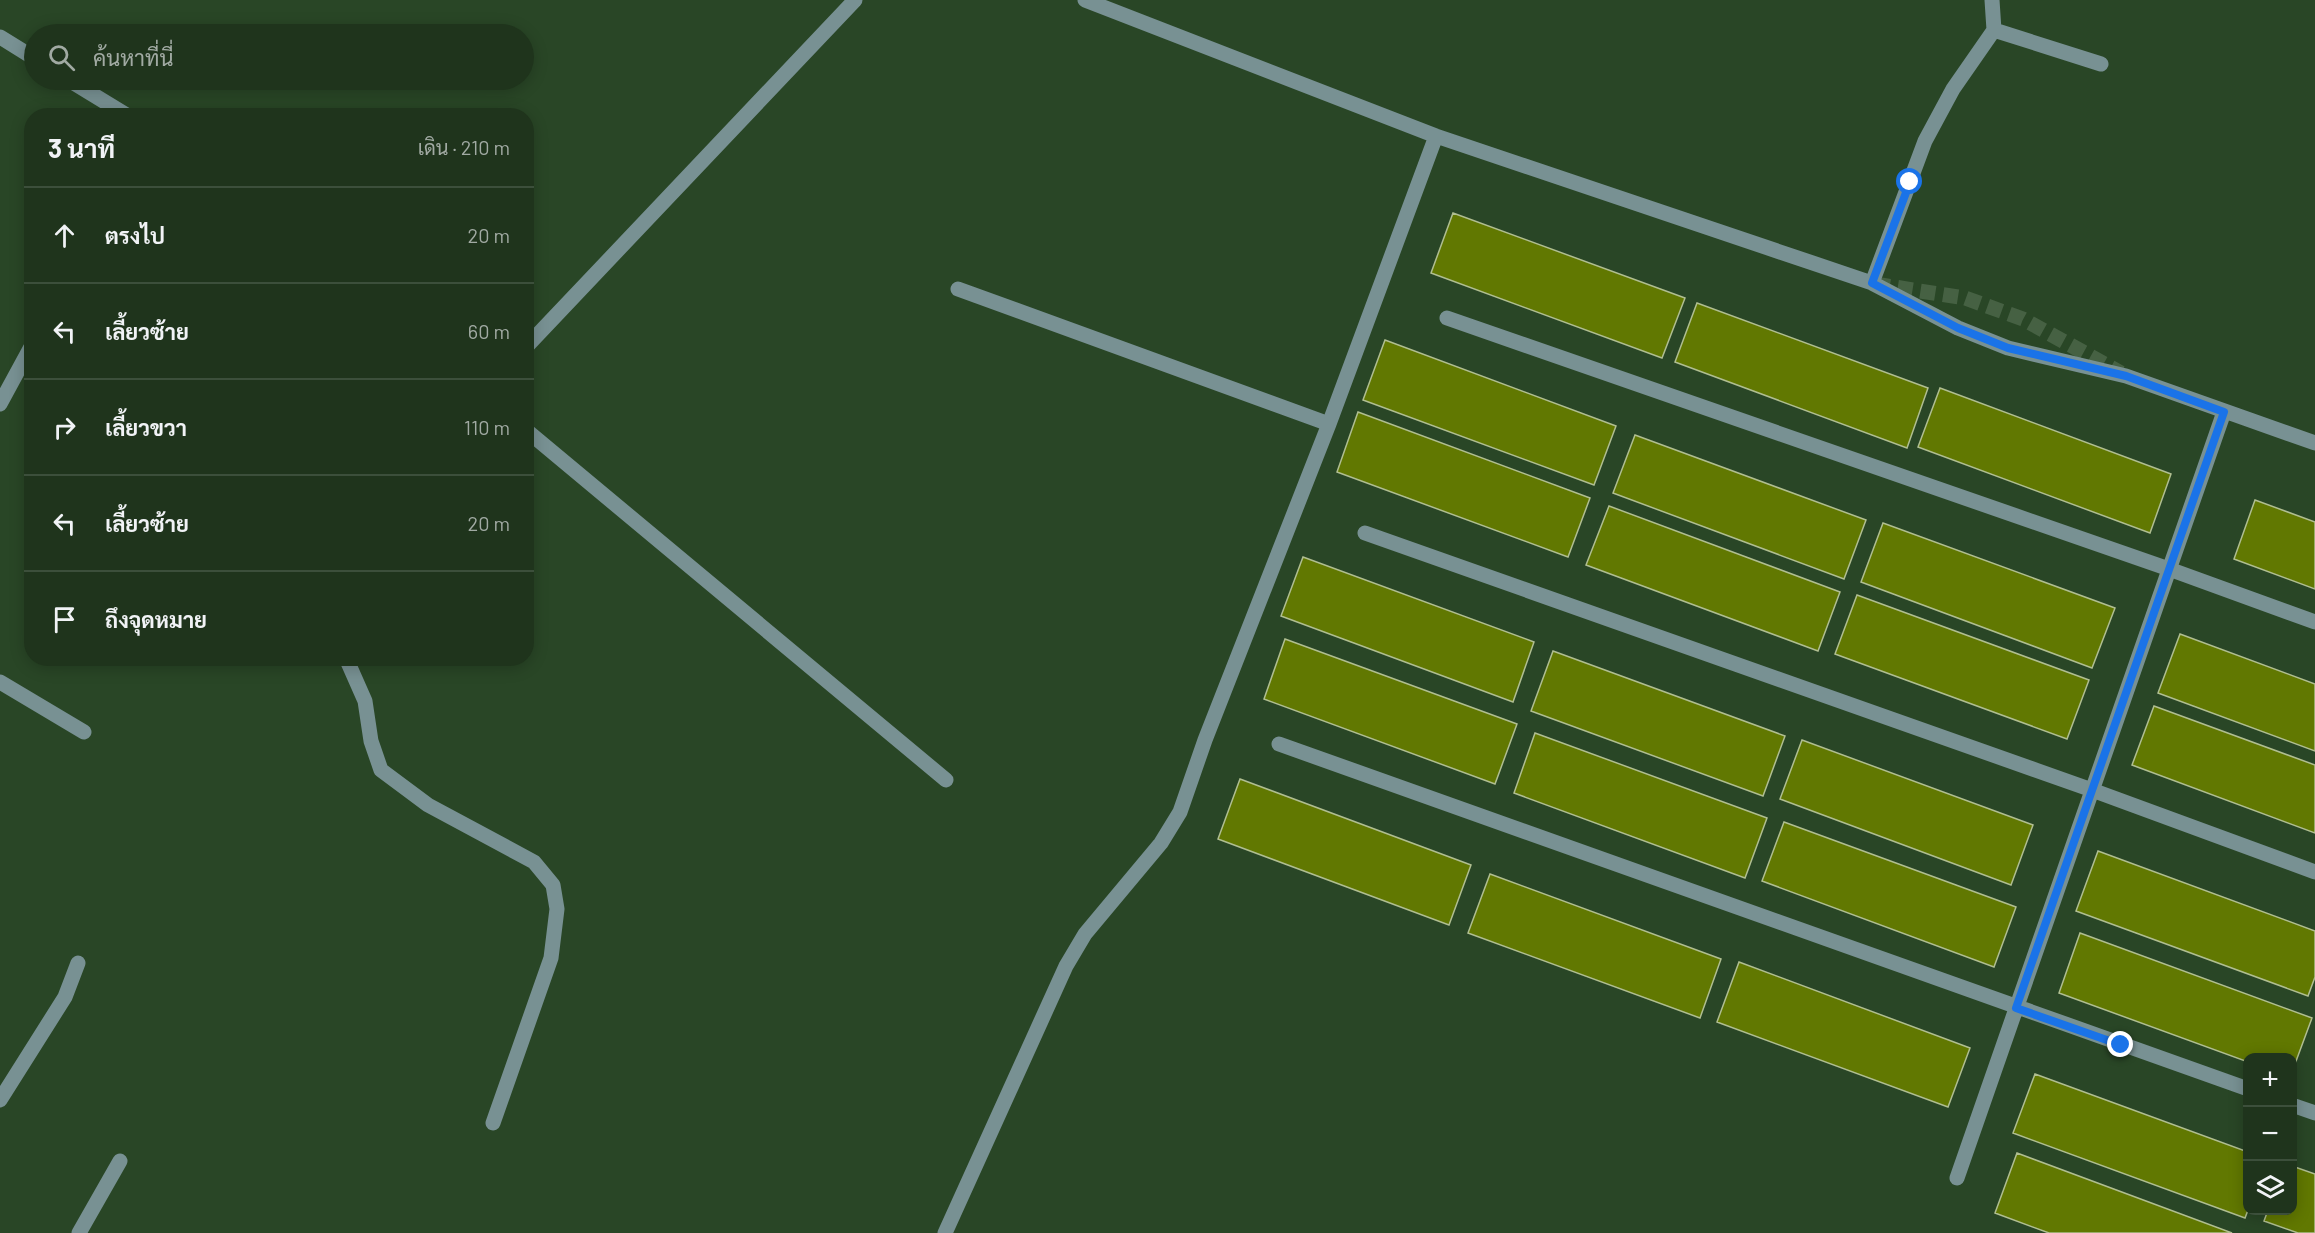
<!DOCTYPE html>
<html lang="th">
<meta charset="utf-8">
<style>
body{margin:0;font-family:Barlow,Sarabun,sans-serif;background:#2c3f29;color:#f1f3f6}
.controls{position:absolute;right:18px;bottom:18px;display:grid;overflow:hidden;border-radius:12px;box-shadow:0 3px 15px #0003}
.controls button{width:54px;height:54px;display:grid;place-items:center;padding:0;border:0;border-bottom:2px solid #3c4f3b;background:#1f341c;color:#f1f3f6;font:30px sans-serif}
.stop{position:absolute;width:18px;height:18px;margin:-14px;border:4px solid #1a73e8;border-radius:50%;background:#fff}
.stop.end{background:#1a73e8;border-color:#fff;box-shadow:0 2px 6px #0008}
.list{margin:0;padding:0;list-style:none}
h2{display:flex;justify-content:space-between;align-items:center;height:78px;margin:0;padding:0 24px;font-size:26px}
h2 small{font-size:20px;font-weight:400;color:#a1aaa3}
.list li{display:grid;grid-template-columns:39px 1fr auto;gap:18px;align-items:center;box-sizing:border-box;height:96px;padding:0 24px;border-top:2px solid #3c4f3b}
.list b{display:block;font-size:22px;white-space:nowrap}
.list em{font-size:20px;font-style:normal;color:#a1aaa3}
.icon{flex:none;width:33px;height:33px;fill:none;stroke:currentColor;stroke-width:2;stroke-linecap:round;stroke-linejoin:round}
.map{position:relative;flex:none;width:2315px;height:1233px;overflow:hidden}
.search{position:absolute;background:#1f341c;box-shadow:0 3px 15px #0003;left:24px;top:24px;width:510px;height:66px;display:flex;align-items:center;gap:15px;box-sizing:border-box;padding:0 21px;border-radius:33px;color:#a1aaa3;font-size:22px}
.panel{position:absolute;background:#1f341c;box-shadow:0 3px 15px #0003;left:24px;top:108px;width:510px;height:558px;border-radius:24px}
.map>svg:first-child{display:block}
</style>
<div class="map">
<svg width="2315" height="1233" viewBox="0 0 2315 1233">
<rect width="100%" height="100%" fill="#294626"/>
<!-- building -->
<path fill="#617801" stroke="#b0be91" stroke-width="1.5" d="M1453 213 1685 298 1662 358 1431 273Z
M1697 303 1928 388 1907 448 1675 362Z
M1385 340 1616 426 1594 485 1363 400Z
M1940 388 2171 474 2150 533 1918 447Z
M1358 412 1590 498 1568 557 1337 472Z
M1635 435 1866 520 1844 579 1613 493Z
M2255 500 2315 522V589L2234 559Z
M1609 506 1840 592 1818 651 1586 565Z
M1883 523 2115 608 2092 668 1861 582Z
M1303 557 1534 642 1513 702 1281 616Z
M1857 595 2089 680 2067 739 1835 654Z
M2180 634 2315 684V751L2158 693Z
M1285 639 1517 724 1495 784 1264 699Z
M1553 651 1785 736 1763 796 1531 711Z
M2154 706 2315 765V833L2132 765Z
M1535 733 1767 818 1745 878 1514 793Z
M1802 740 2033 825 2011 885 1780 799Z
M1240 779 1471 865 1449 925 1218 839Z
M1784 822 2016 907 1994 967 1762 881Z
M2098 851 2315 931V977L2308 996 2076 911Z
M1490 874 1721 959 1700 1018 1468 933Z
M2080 933 2312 1018 2292 1072V1058H2248V1062L2059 993Z
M1739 962 1970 1048 1948 1107 1717 1022Z
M2035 1074 2248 1152V1210L2245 1218 2013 1133Z
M2017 1153 2232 1233H2049L1995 1213Z
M2292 1166 2315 1174V1233H2298L2264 1221 2268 1210H2292Z"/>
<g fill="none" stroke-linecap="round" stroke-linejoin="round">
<!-- minor-tunnel -->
<path stroke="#466143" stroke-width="15" stroke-dasharray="15 8" stroke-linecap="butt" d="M1875 284 1965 298 2023 319 2121 373"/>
<!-- minor -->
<path stroke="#789193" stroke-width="15" d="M1085 0 1436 136 1872 283 1958 328 2008 348 2126 376 2315 443
M1994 30 2101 64
M0 37 34 58
M69 80 128 116
M1872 283 1925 141 1953 89 1994 30 1992 0
M958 289 1329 424
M1447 318 2169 569 2315 622
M526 347 855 0
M0 404 32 345
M526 430 946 780
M1365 533 2092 790 2315 872
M346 658 365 701 371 741 381 770 428 805 534 862 553 885 557 909 551 958 493 1123
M0 682 84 732
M1279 744 2248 1089
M0 1100 65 997 78 963
M2292 1105 2315 1113
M1957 1178 2224 412
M79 1233 120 1161
M945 1233 1066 966 1085 934 1161 843 1180 812 1205 740 1329 424 1436 136"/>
</g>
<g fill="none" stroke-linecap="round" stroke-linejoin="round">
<!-- route -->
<path stroke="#1a73e8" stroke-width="8" d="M1910 182 1872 283 1958 328 2008 348 2126 376 2224 412 2016 1008 2121 1045"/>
</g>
</svg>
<div class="controls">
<button>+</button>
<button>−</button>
<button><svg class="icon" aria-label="layers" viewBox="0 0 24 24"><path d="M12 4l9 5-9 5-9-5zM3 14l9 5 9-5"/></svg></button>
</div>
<div class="stop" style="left:1910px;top:182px"></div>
<div class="stop end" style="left:2121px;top:1045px"></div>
<div class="search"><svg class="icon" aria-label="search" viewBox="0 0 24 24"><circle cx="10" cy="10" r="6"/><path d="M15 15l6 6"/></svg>ค้นหาที่นี่</div>
<section class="panel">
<h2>3 นาที<small>เดิน · 210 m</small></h2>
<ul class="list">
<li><svg class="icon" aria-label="ahead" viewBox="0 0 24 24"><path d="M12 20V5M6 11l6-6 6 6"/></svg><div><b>ตรงไป</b></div><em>20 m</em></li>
<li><svg class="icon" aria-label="left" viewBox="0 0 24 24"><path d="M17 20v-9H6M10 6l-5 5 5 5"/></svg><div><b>เลี้ยวซ้าย</b></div><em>60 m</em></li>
<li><svg class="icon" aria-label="right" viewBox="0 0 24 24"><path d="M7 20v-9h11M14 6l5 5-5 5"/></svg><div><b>เลี้ยวขวา</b></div><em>110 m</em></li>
<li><svg class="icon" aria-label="left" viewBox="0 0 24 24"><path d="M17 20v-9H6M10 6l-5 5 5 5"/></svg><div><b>เลี้ยวซ้าย</b></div><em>20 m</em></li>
<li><svg class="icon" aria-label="arrive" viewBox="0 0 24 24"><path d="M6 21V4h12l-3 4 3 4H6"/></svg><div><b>ถึงจุดหมาย</b></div></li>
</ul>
</section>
</div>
